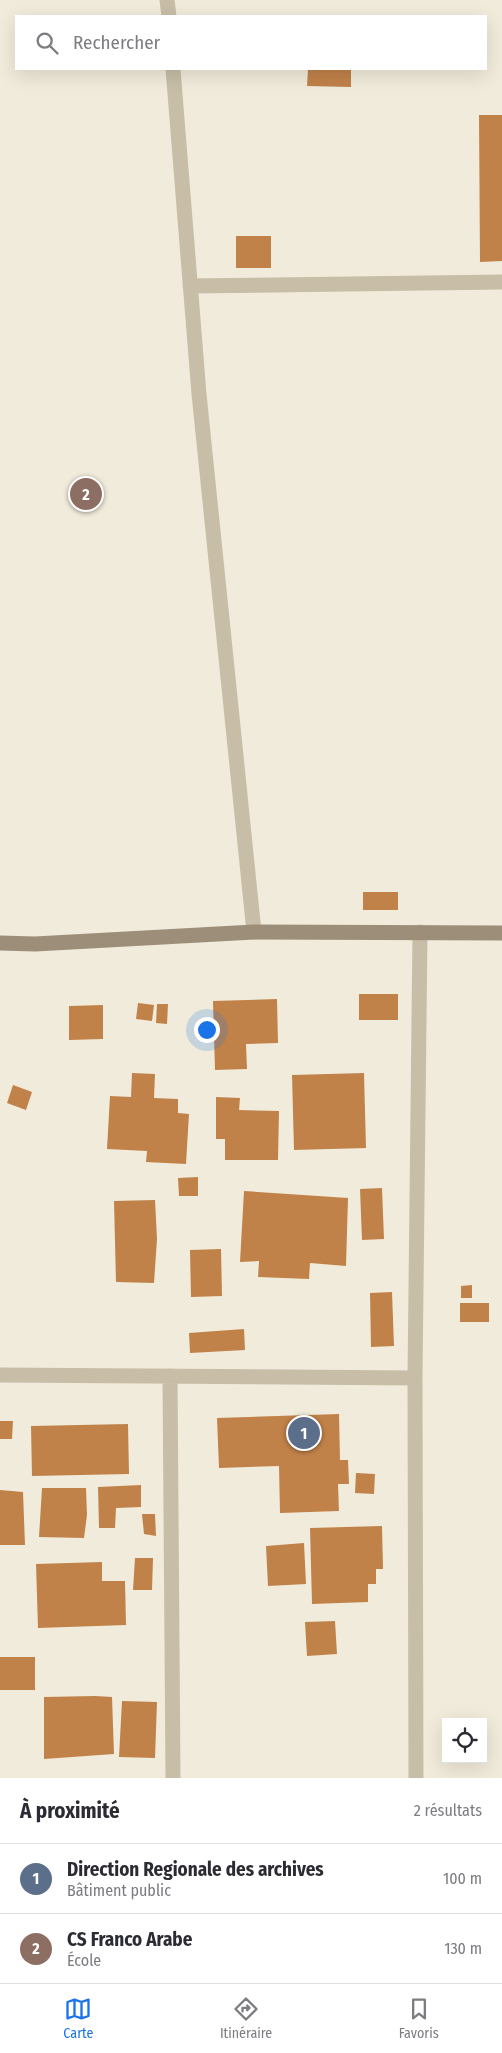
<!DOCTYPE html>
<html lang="fr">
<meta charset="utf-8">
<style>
body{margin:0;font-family:"Fira Sans Condensed",sans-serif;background:#f7f7f7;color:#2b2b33}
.controls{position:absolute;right:15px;bottom:15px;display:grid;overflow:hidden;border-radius:0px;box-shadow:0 5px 20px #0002}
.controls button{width:45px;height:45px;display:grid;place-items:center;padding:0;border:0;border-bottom:1px solid #e1e1e2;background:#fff;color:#2b2b33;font:25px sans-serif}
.you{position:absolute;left:206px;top:1029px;width:18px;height:18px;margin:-12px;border:4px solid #fff;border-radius:50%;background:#1a73e8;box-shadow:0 0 0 8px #1a73e833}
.badge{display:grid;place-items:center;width:32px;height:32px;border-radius:50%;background:#1a73e8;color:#fff;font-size:16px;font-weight:700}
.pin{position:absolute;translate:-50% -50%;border:2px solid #fff;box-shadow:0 1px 5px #0006}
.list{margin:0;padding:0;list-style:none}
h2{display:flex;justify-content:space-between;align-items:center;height:65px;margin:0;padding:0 20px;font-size:21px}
h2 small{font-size:16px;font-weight:400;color:#7c7c81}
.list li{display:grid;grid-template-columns:32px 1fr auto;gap:15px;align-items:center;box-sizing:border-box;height:70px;padding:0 20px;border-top:1px solid #e1e1e2}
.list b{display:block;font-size:19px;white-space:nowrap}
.list p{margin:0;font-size:16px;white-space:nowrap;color:#7c7c81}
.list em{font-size:16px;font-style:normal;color:#7c7c81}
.icon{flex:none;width:28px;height:28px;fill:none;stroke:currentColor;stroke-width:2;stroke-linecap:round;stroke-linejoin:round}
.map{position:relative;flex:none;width:502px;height:1778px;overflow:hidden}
.search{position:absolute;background:#fff;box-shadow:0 5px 20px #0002;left:15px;right:15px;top:15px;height:55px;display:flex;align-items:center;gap:12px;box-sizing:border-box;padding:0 18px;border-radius:0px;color:#7c7c81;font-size:19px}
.sheet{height:205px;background:#fff}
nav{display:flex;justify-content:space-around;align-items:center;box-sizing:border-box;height:70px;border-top:1px solid #e1e1e2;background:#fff;font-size:14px;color:#7c7c81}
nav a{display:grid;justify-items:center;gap:2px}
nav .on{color:#1a73e8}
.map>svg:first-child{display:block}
</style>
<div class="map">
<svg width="502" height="1778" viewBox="0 0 502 1778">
<rect width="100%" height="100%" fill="#f1ebdb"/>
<!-- building -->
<path fill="#c18249" d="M308 69H351V87L307 86Z
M479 115H502V261L480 262Z
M236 236H271V268H236Z
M363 892H398V910H363Z
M359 994H398V1020H359Z
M277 999 278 1043 246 1044 247 1069 215 1070 213 1001Z
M138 1003 154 1005 152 1021 136 1019Z
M157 1004H168L167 1024 156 1023Z
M103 1005V1039L69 1040V1006Z
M132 1073 155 1074 154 1098 178 1099V1113L189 1114 186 1164 146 1162 147 1151 107 1149 110 1096 131 1097Z
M364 1073 366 1148 294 1150 292 1075Z
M13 1085 32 1092 26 1110 7 1103Z
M216 1097 240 1098 239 1110 279 1111 278 1160H225V1139H216Z
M198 1177V1196H179L178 1178Z
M382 1188 384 1239 362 1240 360 1189Z
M244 1191 348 1198 346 1266 310 1263 309 1279 258 1277 259 1261 240 1262Z
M155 1200 157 1239 154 1283 116 1282 114 1201Z
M221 1249 222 1296 191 1297 190 1250Z
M472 1285V1298H461V1286Z
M392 1292 394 1346 371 1347 370 1293Z
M460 1303H489V1322H460Z
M244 1329 245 1350 190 1353 189 1333Z
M339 1414 340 1460H348L349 1484H338L339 1511 280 1513 279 1466 219 1468 217 1418Z
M0 1421H13L12 1439H0Z
M128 1424 129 1474 32 1476 31 1426Z
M356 1473 375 1474 374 1494 355 1493Z
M141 1485V1507L116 1508 115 1528H99L98 1487Z
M42 1488H86L87 1515 84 1538 39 1537Z
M0 1490 23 1492 25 1545H0Z
M142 1514H155L156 1536 144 1534Z
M382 1526 383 1569H376V1584H368V1602L312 1604 310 1528Z
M304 1543 306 1584 268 1586 266 1546Z
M135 1558H153L152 1590H133Z
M102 1562V1581H125L126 1625 38 1628 36 1564Z
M335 1621 337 1654 307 1656 305 1622Z
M0 1657H35V1690H0Z
M95 1696 112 1697 114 1754 44 1759V1697Z
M122 1701 157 1702 155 1758 119 1757Z"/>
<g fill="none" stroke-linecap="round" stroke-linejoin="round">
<!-- street -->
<path stroke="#c8bea7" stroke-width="15" d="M167 0 169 16
M173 69 199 394 254 932
M190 286 502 282
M0 1375 415 1378
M170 1376 173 1778
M416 1778 415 1378 420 932"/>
<!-- secondary -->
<path stroke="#9c8e79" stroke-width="15" d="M0 943 35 944 254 932 502 933"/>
</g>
</svg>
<div class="controls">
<button><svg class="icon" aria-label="locate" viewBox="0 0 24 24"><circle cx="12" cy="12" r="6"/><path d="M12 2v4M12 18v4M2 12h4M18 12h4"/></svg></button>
</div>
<div class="you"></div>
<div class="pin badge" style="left:304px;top:1433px;background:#5c6f8a">1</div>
<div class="pin badge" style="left:86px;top:494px;background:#8d6e63">2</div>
<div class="search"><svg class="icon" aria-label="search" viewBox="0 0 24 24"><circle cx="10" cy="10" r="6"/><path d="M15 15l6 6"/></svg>Rechercher</div>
</div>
<section class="sheet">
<h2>À proximité<small>2 résultats</small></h2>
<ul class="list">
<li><span class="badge" style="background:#5c6f8a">1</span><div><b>Direction Regionale des archives</b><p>Bâtiment public</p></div><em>100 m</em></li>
<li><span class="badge" style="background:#8d6e63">2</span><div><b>CS Franco Arabe</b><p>École</p></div><em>130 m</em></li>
</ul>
</section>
<nav>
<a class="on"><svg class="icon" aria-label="map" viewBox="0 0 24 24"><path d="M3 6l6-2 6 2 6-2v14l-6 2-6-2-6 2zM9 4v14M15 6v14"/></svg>Carte</a>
<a><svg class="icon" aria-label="directions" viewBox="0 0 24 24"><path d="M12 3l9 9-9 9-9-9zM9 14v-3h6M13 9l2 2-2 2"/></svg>Itinéraire</a>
<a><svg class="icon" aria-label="saved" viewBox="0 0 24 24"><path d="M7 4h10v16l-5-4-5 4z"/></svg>Favoris</a>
</nav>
